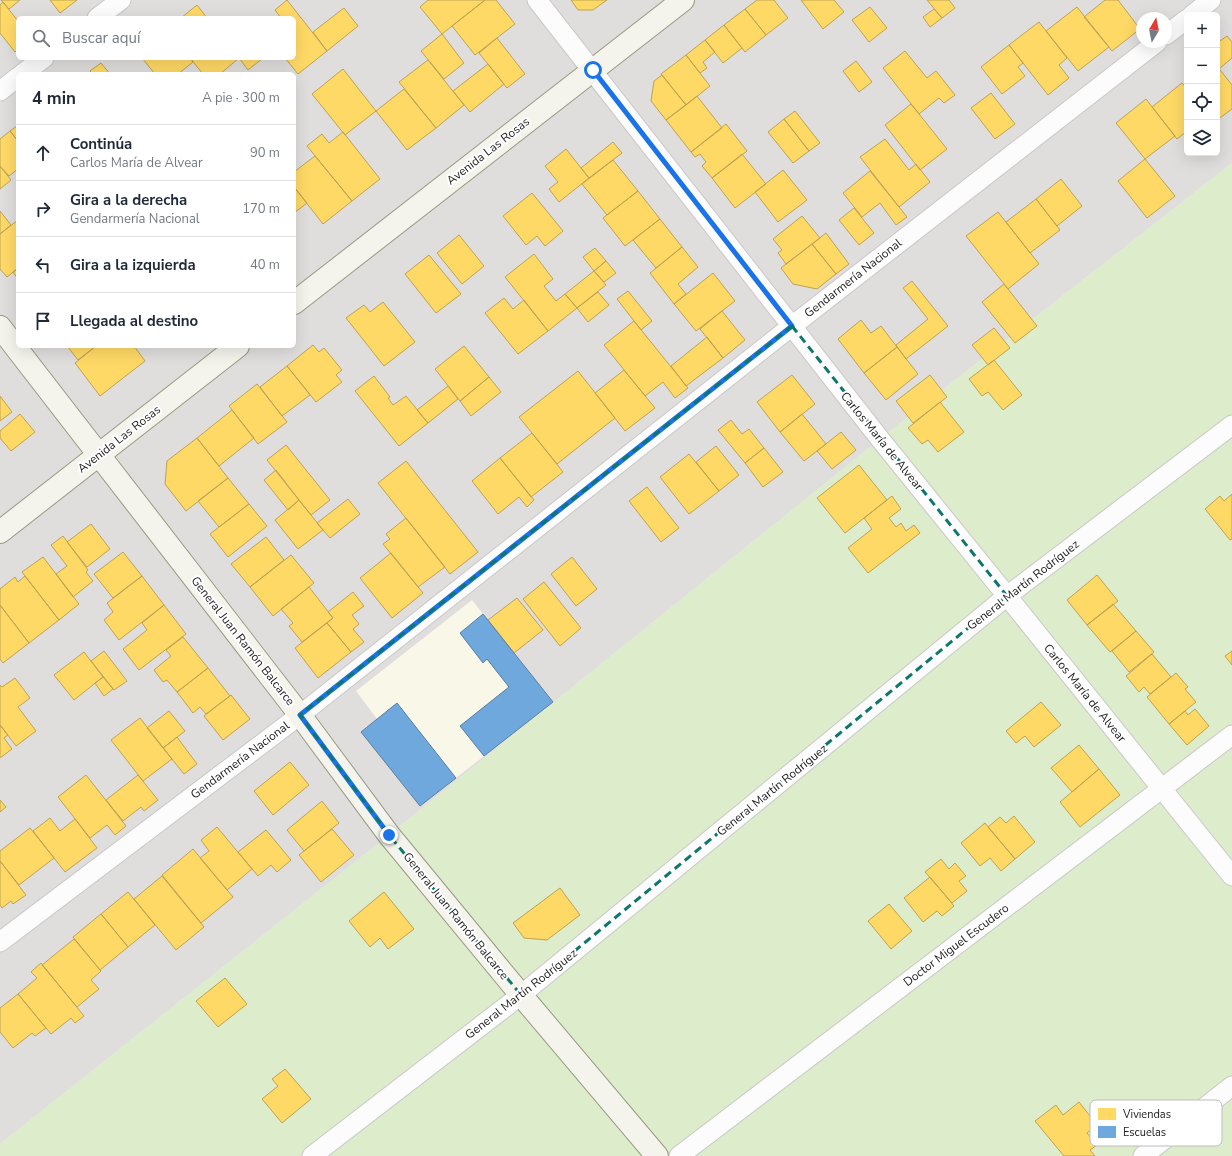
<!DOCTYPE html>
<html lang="es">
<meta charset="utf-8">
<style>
body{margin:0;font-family:"Nunito Sans",sans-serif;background:#f6f6f7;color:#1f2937}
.controls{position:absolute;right:12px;top:12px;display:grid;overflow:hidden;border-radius:6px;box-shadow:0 4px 16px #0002}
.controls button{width:36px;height:36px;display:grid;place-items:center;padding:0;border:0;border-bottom:1px solid #e0e1e3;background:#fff;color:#1f2937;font:20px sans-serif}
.compass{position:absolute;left:1136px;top:12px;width:36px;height:36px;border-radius:50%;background:#fff;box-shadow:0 4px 16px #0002;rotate:10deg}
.stop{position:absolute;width:12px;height:12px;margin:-9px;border:3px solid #1a73e8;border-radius:50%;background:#fff}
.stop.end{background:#1a73e8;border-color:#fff;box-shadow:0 1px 4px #0008}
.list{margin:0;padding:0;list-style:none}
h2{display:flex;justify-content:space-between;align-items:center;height:52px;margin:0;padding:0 16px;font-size:17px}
h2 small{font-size:13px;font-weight:400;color:#747a83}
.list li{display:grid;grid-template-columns:26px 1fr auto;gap:12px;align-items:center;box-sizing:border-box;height:56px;padding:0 16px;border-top:1px solid #e0e1e3}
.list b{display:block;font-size:15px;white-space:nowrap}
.list p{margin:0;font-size:13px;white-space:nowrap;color:#747a83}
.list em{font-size:13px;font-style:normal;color:#747a83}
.icon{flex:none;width:22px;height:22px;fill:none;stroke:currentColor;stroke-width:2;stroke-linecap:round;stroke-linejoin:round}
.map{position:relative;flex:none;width:1232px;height:1156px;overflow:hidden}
.search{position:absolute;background:#fff;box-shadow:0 4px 16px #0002;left:16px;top:16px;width:280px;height:44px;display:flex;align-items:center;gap:10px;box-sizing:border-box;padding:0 14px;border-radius:6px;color:#747a83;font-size:15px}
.panel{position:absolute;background:#fff;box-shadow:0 4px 16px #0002;left:16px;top:72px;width:280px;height:276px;border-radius:6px}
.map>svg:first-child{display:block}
</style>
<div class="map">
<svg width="1232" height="1156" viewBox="0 0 1232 1156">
<rect width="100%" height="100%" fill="#f0eeeb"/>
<!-- residential -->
<path fill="#dfdedc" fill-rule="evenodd" d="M0 0H1232V163L880 439 389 835 0 1144ZM1187 15H1217V153H1187ZM18 18H294V58H18ZM1142 18H1166V42H1142ZM18 74H294V346H18Z"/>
<!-- education -->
<path fill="#f8f7e8" d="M472 600 483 614 460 634 483 663 487 659 509 687 460 726 484 756 456 778 397 704 377 719 356 691Z"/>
<!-- grass -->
<path fill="#ddeccb" d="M1232 163V1156H0V1144L389 835 880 439Z"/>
<!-- homes -->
<path fill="#ffd966" stroke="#bda252" d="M1 0H20L9 9Z
M50 0H77L60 13Z
M287 0 327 51 298 74 285 58H294V18H281L275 10Z
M428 0H485L442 34 420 7Z
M485 0H496L515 24 475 55 452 26Z
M571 0H607L593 10H578Z
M757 0H774L788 18 766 35 745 9Z
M801 0H834L844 12 823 29Z
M927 0H949L955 8 942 18Z
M1105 0H1118L1140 29 1112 51 1084 17Z
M3 2 18 21V49L15 52 0 33V5Z
M197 5 207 18H181Z
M870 7 887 28 869 42 852 20Z
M1077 7 1109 47 1078 71 1046 31Z
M344 8 358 26 327 51 313 32Z
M745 9 766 35 745 52 724 25Z
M934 9 942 18 930 27 923 17Z
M1039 22 1067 58 1059 65 1069 78 1048 95 1009 45Z
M724 25 742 48 723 63 705 40Z
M442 34 464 63 444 79 421 51Z
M1227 36 1232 42V58L1219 69 1217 66V43Z
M497 38 525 74 507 88 479 53Z
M705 40 715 52 703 62 707 68 700 73 686 55Z
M1009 45 1023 63 1018 67 1025 76 1002 94 981 67Z
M905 51 927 78 936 71 955 95 944 103 939 98 919 114 883 68Z
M686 55 710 86 686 105 661 74Z
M142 58H190L193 62 178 74H155Z
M190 58H239L220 74H203Z
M239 58H263L248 70Z
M428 60 464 105 436 128 399 82Z
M856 61 872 82 859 92 843 71Z
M101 63 110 74H93L90 71Z
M488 64 504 84 470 112 453 91Z
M1217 66 1232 85V109L1217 120Z
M343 69 376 111 345 135 312 94Z
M662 75 686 105 666 120 651 101 654 81Z
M1182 83 1187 89V131L1177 139 1152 107Z
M404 89 436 128 407 150 376 111Z
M991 93 1015 124 995 139 971 108Z
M697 96 722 128 691 152 666 120Z
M1146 99 1175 136 1145 159 1116 123Z
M911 104 947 149 920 170 885 125Z
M795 111 820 143 809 151 784 119Z
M784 119 809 151 793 163 768 132Z
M726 124 747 151 712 178 702 166 706 162 700 154 695 157 691 152Z
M18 125V141L10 131Z
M10 131 18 141V169L9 176 0 166V139Z
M343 132 380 179 352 201 307 146 322 134 329 143Z
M885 139 909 170 916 164 930 182 899 207 860 157Z
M613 142 622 153 589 178 581 168Z
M566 149 589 178 559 202 549 189 558 182 545 166Z
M742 154 766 184 735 208 712 178Z
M315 156 352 201 323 224 294 187V172Z
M1145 159 1175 196 1147 218 1118 181Z
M613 160 638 191 607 215 582 184Z
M0 166 11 180 0 189Z
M783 170 807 200 778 222 755 192Z
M870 171 907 217 896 225 880 203 862 217 843 193Z
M1061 179 1082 206 1057 226 1036 199Z
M294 187 307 203 294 213Z
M638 191 660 219 625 246 603 218Z
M532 193 563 231 545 246 537 236 526 245 503 216Z
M1036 199 1060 230 1030 253 1006 222Z
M854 208 874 233 859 245 839 220Z
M0 211 11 225 0 234Z
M998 212 1039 264 1008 289 966 236Z
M802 216 820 238 786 264 778 253 782 250 773 239Z
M660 219 682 247 656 268 633 240Z
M18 220V268L7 277 0 269V234Z
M826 233 849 264 836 274 812 244Z
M459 235 484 266 462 284 437 253Z
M812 244 836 274 817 289 793 284 781 268Z
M682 247 698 267 678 284 686 294 674 304 650 273Z
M595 248 606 261 594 271 583 257Z
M534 254 553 279 544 286 556 301 565 294 577 308 548 331 505 277Z
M429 255 461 294 436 313 405 274Z
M606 261 616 273 604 282 594 271Z
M18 268V279L13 272Z
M594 271 606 285 577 308 565 294Z
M713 273 735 301 696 331 674 304Z
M912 281 948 326 906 359 896 345 928 319 903 288Z
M1004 284 1037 326 1015 343 982 302Z
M628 291 652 321 641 330 617 299Z
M598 292 609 305 588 322 577 308Z
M504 298 513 309 524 300 548 331 518 354 485 313Z
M383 302 415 342 384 366 346 318 364 305 370 312Z
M722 311 745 340 723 358 700 329Z
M861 320 871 333 881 326 897 347 864 373 838 339Z
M634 321 688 388 675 398 663 382 645 396 604 345Z
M994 328 1010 348 988 365 972 345Z
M707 337 723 358 686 386 671 366Z
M313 345 319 352 324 348 342 370 336 375 342 382 316 402 287 366Z
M67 346H96L78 360Z
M96 346H134L145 361 100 396 75 363Z
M464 346 489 377 460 401 435 369Z
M897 347 918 374 886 400 864 373Z
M994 360 1022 395 1003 410 988 392 982 396 969 379Z
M287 366 310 395 282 416 260 387Z
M624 370 655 408 625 431 595 393Z
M578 371 615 418 557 464 519 417Z
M792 375 815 404 780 432 757 402Z
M930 375 947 397 913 423 896 401Z
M374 376 390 397 388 398 393 405 406 396 428 423 399 446 355 391Z
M489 377 501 392 471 416 460 401Z
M257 384 287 422 258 444 229 406Z
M448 386 458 399 428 423 417 410Z
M0 396 12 412 0 421Z
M940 402 964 432 938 452 928 440 922 444 908 428Z
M232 410 254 438 219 466 197 438Z
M20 414 35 432 11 451 0 438V431Z
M802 414 826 444 804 461 780 432Z
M731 420 742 434 749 429 764 448 745 463 718 430Z
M841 432 856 450 832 469 817 451Z
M532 433 563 472 531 497 500 458Z
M197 438 228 478 186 511 165 484 167 461Z
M286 445 330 500 311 515 267 460Z
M716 446 739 475 719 491 696 462Z
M764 448 783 472 763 487 745 463Z
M689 454 719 491 689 514 660 477Z
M500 458 534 500 527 507 519 497 498 514 472 481Z
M406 461 478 552 450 574 378 483Z
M859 465 887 500 845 533 817 498Z
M276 470 299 500 288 510 264 480Z
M228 478 249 504 219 527 198 501Z
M647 487 679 528 661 542 629 501Z
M1232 494V539L1230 540 1205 509 1220 496 1224 501Z
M892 496 901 509 889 518 896 527 901 523 906 531 914 525 920 533 868 573 848 548 872 529 864 518Z
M348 499 360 514 330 538 317 523Z
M299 500 323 530 298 549 275 520Z
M249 504 267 526 228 557 210 534Z
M406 518 445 567 418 587 383 544 390 539 386 534Z
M91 524 110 549 87 567 67 542Z
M63 536 88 570 86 572 93 581 73 597 56 574 67 566 51 545Z
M266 537 284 560 250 587 231 564Z
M123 552 142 576 113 598 94 574Z
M391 553 423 593 392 618 360 578Z
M291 555 314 583 273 616 250 587Z
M43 557 79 604 59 620 22 572Z
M572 557 597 589 576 606 551 574Z
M1097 575 1118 601 1087 625 1067 600Z
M25 576 59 620 29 643 0 605V589L15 577 18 582Z
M142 576 164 605 119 640 104 620 113 612 107 603Z
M544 582 581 628 560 646 523 599Z
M309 587 333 618 302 642 289 626 293 623 281 609Z
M353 592 364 606 352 615 359 624 353 629 364 642 351 652 327 623 333 618 328 612Z
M517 598 543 630 514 653 488 620Z
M1113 604 1136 631 1110 652 1087 625Z
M0 605 29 643 3 663 0 659Z
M164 605 186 634 139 670 123 649 147 630 142 623Z
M327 623 351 652 318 678 295 648Z
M1136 631 1154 652 1129 672 1112 651Z
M183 637 208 668 177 692 167 680 163 682 154 670 171 656 166 650Z
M104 651 127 681 114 690 91 661Z
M1232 651V665L1225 656Z
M84 652 103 677 74 700 54 675Z
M1152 654 1171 677 1150 694 1144 687 1139 692 1126 676Z
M208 668 230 696 206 714 200 707 193 713 177 692Z
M1176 673 1188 687 1185 689 1196 702 1169 724 1147 697Z
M103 677 113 689 104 696 95 683Z
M15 678 30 698 18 707 36 731 16 746 0 725V685L2 687Z
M231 695 250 719 223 740 204 716Z
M1041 702 1061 725 1034 747 1025 736 1016 743 1006 731Z
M1195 709 1209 726 1187 745 1169 724 1185 711 1188 715Z
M169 711 185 731 163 748 147 728Z
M140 718 172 759 143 781 111 740Z
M0 725 8 735 4 738 12 749 0 758Z
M177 737 197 764 184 774 163 748Z
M1079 745 1099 769 1072 792 1051 768Z
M290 762 309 785 273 815 254 791Z
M1099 769 1120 795 1080 827 1060 802Z
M86 775 126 826 115 835 107 825 90 838 58 797Z
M138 775 158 800 144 811 141 807 123 821 106 800Z
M0 800 6 807 0 812Z
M322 801 339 823 304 851 287 830Z
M1014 816 1035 842 1015 859 988 827 1000 817 1006 823Z
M50 818 60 831 75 819 97 848 65 872 33 831Z
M985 823 1015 859 1001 871 990 858 980 866 961 843Z
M217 827 252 869 227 890 200 858 209 851 201 840Z
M30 828 54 858 19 885 0 861V851Z
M332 829 354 855 321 882 299 855Z
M266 830 291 860 277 872 271 865 258 876 238 852Z
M193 849 233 897 201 923 162 875Z
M941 859 949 869 955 863 966 876 959 881 967 891 952 903 925 872Z
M0 861 26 895 13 904 11 901 2 908 0 905Z
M162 876 204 927 176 950 134 899Z
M930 877 954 906 942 916 937 911 923 922 904 898Z
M560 888 580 915 547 940 524 938 513 923Z
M128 892 155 925 128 947 101 914Z
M384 892 414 929 388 949 380 938 370 947 349 921Z
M889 904 912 931 891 949 868 921Z
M101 914 128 947 100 970 73 937Z
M74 939 101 971 91 980 99 989 77 1007 42 965Z
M41 963 84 1016 75 1023 71 1018 51 1034 18 994 37 978 31 972Z
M225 978 247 1004 218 1027 196 1001Z
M18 994 46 1028 35 1036 32 1033 13 1048 0 1032V1008Z
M285 1069 311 1099 282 1123 262 1099 278 1086 272 1079Z
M1079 1102 1097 1125 1087 1133 1097 1145 1090 1150 1095 1156H1064L1035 1121 1056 1105 1063 1115Z"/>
<!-- schools -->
<path fill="#6fa8dc" stroke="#5880a4" d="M483 614 553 702 484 756 460 726 509 687 487 659 483 663 460 633Z
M397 703 456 778 420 806 361 732Z"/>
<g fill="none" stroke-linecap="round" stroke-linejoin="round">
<defs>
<path id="street" d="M537 0 880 439 1007 596 1232 876
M1192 15 1211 0
M97 18 121 0
M1166 35 1187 19
M22 74 44 58
M0 91 18 77
M0 942 300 715 792 326 1157 42
M312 1156 521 995 1007 596 1232 425
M679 1156 1232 735
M1143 1156 1232 1086"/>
<path id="secondary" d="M294 303 683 0
M0 327 300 715 389 835 521 995 657 1156
M0 532 238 346"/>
</defs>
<!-- street casing -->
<use href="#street" stroke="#c9c8c7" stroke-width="21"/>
<!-- secondary casing -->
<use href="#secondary" stroke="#999a82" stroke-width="24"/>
<!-- street -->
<use href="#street" stroke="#fdfcfc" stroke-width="19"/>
<!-- secondary -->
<use href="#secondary" stroke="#f4f4ed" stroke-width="22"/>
</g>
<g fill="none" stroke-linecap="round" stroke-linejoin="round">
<!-- route -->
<path stroke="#1a73e8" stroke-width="5" d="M389 835 300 715 792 326 593 70"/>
</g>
<!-- marked area -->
<path fill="none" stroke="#0f766e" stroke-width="3" stroke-dasharray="8 5" stroke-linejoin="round" d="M792 326 1007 596 521 995 389 835 300 715Z"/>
<g text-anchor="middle" stroke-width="4" stroke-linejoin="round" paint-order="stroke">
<!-- street labels -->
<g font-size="12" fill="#222" stroke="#fff">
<text transform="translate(488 151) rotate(-38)" y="4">Avenida Las Rosas</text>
<text transform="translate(853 278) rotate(-38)" y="4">Gendarmería Nacional</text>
<text transform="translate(119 439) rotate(-38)" y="4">Avenida Las Rosas</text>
<text transform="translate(882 441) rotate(51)" y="4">Carlos María de Alvear</text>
<text transform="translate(1023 585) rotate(-38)" y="4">General Martín Rodríguez</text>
<text transform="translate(243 641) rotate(52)" y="4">General Juan Ramón Balcarce</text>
<text transform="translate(1085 693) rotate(51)" y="4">Carlos María de Alvear</text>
<text transform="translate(240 760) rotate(-37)" y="4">Gendarmería Nacional</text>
<text transform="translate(772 790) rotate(-39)" y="4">General Martín Rodríguez</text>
<text transform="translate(456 916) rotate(51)" y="4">General Juan Ramón Balcarce</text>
<text transform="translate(956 945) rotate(-37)" y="4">Doctor Miguel Escudero</text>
<text transform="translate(521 994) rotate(-38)" y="4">General Martín Rodríguez</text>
</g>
</g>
<!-- legend -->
<rect x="1090" y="1100" width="132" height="46" rx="6" fill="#fff" stroke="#bdbdbd" stroke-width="1"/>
<rect x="1098" y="1108" width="18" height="12" fill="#ffd966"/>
<rect x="1098" y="1126" width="18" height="12" fill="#6fa8dc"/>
<g font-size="11" fill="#222">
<text x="1123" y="1118">Viviendas</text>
<text x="1123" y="1136">Escuelas</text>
</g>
</svg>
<div class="controls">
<button>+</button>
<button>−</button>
<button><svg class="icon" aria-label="locate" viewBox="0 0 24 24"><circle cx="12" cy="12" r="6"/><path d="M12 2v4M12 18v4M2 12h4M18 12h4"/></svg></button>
<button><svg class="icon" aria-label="layers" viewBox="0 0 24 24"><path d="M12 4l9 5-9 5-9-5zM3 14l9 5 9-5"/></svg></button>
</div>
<svg class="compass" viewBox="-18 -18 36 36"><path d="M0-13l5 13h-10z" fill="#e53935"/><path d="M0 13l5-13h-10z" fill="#747a83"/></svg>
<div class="stop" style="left:593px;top:70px"></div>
<div class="stop end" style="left:389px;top:835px"></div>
<div class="search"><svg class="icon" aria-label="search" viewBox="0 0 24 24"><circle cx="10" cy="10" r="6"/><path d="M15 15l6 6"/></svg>Buscar aquí</div>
<section class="panel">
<h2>4 min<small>A pie · 300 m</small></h2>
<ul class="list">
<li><svg class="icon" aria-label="ahead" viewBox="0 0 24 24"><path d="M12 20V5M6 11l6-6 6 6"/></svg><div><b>Continúa</b><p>Carlos María de Alvear</p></div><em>90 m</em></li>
<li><svg class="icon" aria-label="right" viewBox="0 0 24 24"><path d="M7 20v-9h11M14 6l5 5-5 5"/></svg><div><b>Gira a la derecha</b><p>Gendarmería Nacional</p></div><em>170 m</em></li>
<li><svg class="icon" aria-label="left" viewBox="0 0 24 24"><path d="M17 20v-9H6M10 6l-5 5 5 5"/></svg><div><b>Gira a la izquierda</b></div><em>40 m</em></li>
<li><svg class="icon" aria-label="arrive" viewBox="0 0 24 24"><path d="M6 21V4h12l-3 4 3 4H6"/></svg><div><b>Llegada al destino</b></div></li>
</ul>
</section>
</div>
